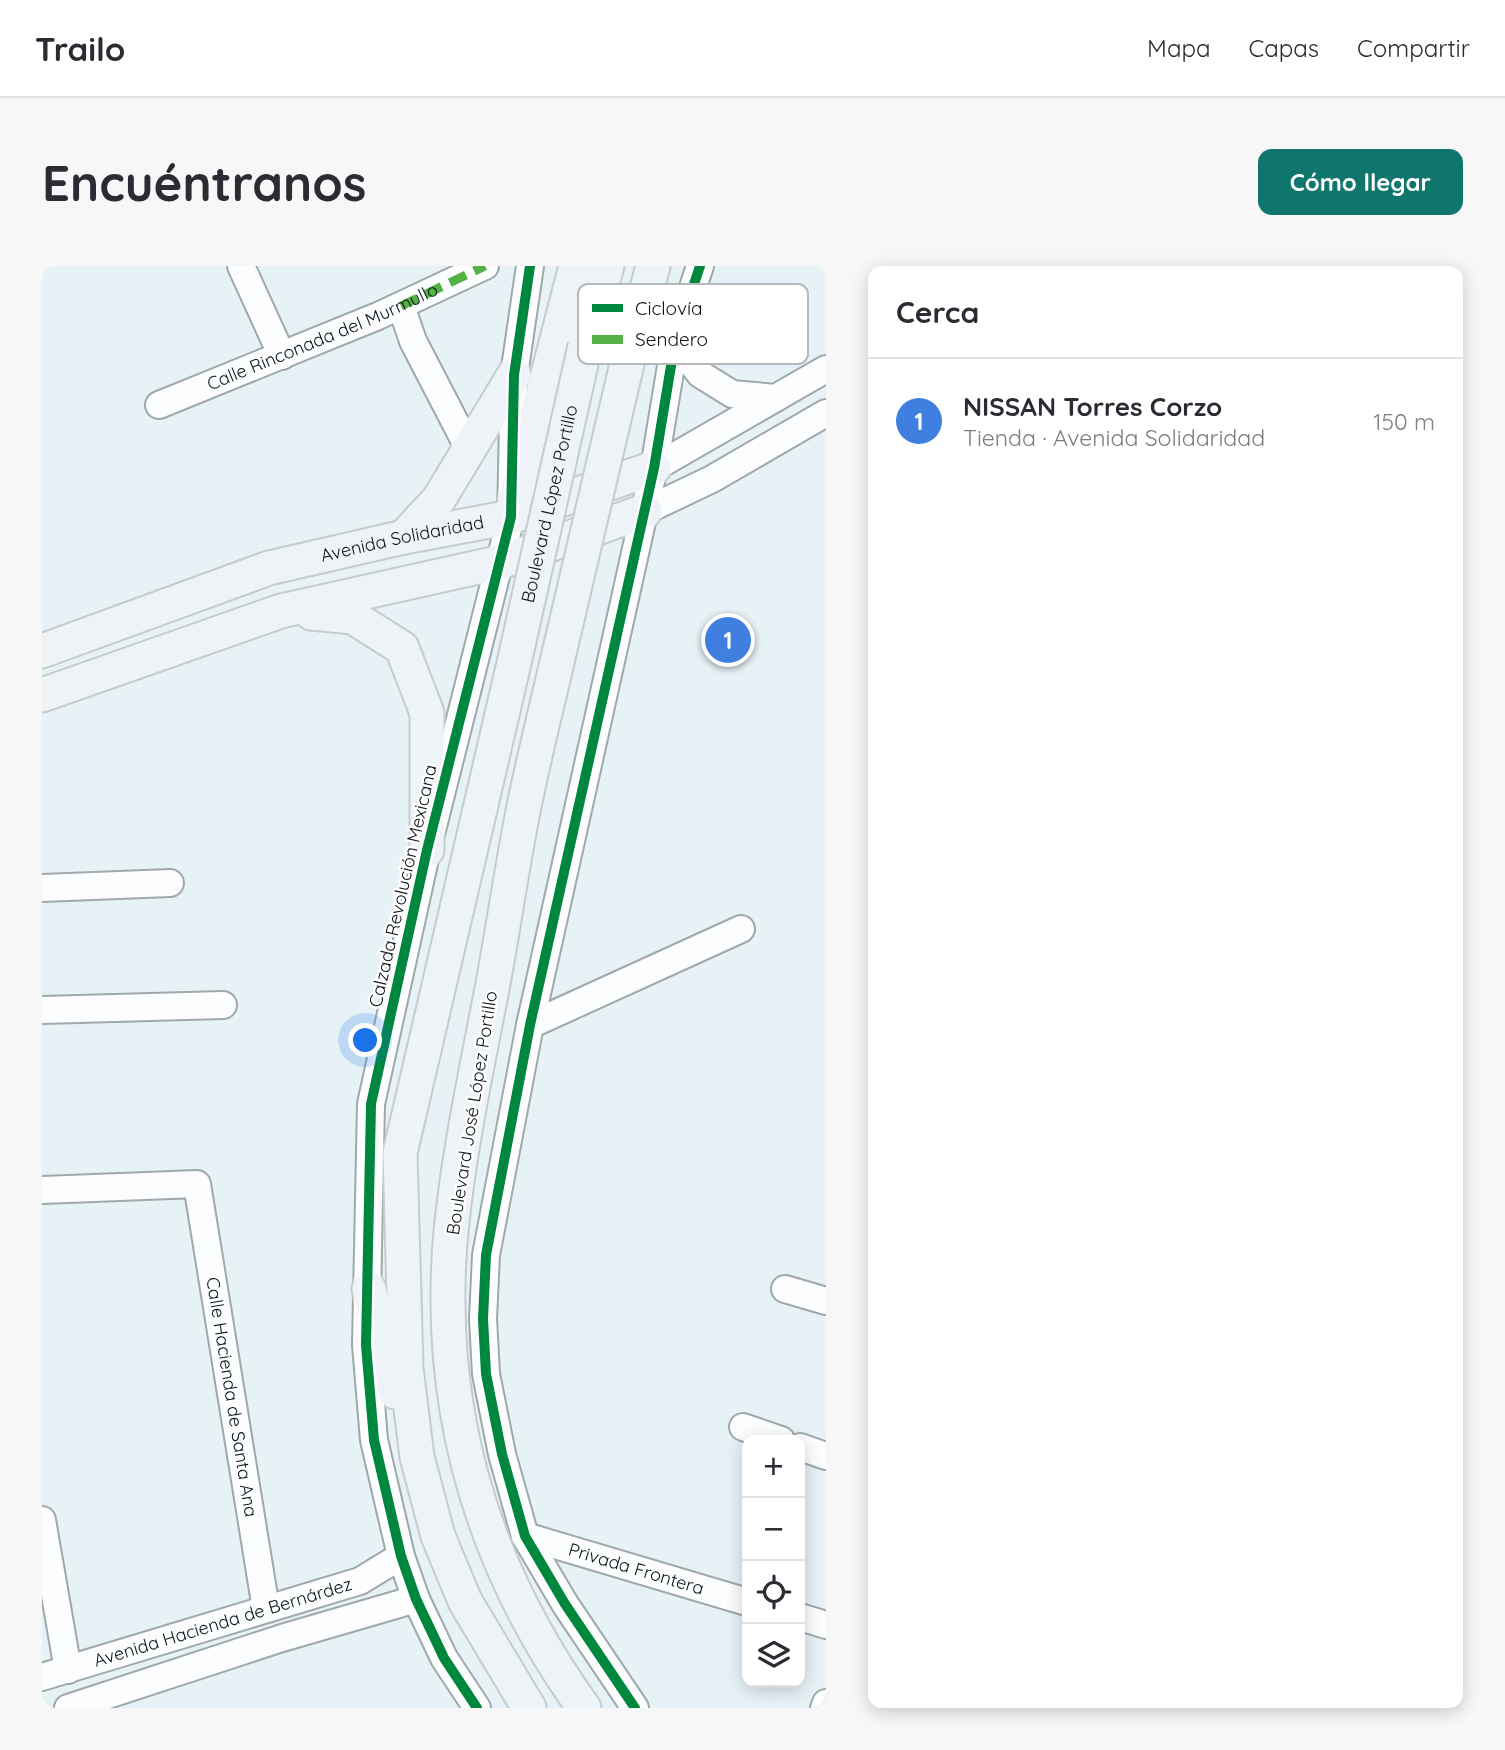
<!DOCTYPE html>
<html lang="es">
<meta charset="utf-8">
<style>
body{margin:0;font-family:Quicksand,sans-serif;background:#f7f7f7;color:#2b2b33}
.controls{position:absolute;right:21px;bottom:21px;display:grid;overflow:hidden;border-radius:14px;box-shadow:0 4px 18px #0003}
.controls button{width:63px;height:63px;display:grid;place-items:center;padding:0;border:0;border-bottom:2px solid #e1e1e2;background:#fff;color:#2b2b33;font:35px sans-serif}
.you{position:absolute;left:324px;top:775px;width:24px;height:24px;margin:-18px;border:5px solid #fff;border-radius:50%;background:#1a73e8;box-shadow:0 0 0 10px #1a73e833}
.badge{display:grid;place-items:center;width:46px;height:46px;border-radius:50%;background:#0f766e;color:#fff;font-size:23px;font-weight:700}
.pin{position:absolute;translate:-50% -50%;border:4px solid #fff;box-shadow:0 2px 7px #0006}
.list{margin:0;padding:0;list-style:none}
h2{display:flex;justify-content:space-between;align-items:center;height:91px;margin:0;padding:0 28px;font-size:30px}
h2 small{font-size:23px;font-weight:400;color:#7c7c81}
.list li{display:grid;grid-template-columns:46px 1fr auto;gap:21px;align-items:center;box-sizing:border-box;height:126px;padding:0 28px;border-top:2px solid #e1e1e2}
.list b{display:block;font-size:26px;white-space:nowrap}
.list p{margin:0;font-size:23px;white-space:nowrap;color:#7c7c81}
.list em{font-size:23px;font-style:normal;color:#7c7c81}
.icon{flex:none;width:38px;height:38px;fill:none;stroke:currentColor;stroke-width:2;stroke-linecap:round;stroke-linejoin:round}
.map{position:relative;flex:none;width:784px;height:1442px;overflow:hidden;border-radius:14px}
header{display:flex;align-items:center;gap:42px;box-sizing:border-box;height:98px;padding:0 35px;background:#fff;border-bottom:2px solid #e1e1e2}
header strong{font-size:33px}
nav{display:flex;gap:38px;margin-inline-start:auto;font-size:24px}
.intro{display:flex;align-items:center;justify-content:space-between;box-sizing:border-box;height:168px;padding:0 42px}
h1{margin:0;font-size:49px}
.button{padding:18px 32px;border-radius:14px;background:#0f766e;color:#fff;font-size:24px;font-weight:700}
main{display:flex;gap:42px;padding:0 42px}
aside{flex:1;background:#fff;border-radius:14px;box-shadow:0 4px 18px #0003}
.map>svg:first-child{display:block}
</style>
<header>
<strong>Trailo</strong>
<nav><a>Mapa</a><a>Capas</a><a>Compartir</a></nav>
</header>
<div class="intro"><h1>Encuéntranos</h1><a class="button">Cómo llegar</a></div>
<main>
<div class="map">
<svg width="784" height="1442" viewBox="0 0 784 1442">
<rect width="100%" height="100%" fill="#e7f2f7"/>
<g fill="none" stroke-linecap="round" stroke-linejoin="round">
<defs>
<g id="minor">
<path d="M199 0 240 90"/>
<path d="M359 40 371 75 428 185"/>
<path d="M633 76 658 108 690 128 734 132"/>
<path id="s1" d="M117 139 336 50 443 0"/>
<path d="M612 202 784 103"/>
<path d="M603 245 670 213 784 147"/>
<path d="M0 622 128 617"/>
<path d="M0 744 181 739"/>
<path d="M488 759 699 663"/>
<path id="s2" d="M0 924 155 918 224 1343"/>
<path d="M743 1023 784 1035"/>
<path d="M701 1161 739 1174"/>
<path d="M758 1181 784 1190"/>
<path d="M0 1254 26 1404"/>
<path id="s3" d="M483 1270 705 1336"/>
<path d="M758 1351 784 1359"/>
<path id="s4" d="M0 1411 318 1315 359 1290"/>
<path d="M26 1442 240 1372 374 1333"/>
<path d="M435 1442 402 1392 374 1333 359 1290 332 1174 324 1079 329 838 385 584 469 251 472 109 488 0"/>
<path d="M593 1442 523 1338 483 1270 460 1188 444 1108 441 1053 444 989 488 759 612 202 633 76 658 0"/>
<path d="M782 1442 784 1437"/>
</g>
<g id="major">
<path d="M543 80 565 0"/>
<path d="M588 85 611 0"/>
<path d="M469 251 534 0"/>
<path d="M362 271 397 233 472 109"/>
<path d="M269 347 311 351 360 382 385 447V584"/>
<path id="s5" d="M0 385 227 302 362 271 469 251 612 202"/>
<path d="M515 396C503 449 489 502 479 556 468 613 460 671 449 728 434 806 417 885 409 965 393 1141 439 1299 542 1442"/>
<path d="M472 397 358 887 364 1102 375 1191 396 1270 423 1335 487 1442"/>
<path d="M0 429 239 345 459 296 603 245"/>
<path d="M327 1023 353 1126"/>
</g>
</defs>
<!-- minor casing -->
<use href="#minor" stroke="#a0a8ab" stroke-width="30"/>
<!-- major casing -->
<use href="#major" stroke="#c6cbcd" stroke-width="37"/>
<!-- minor -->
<use href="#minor" stroke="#fbfdfe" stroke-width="26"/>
<!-- major -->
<use href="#major" stroke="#edf3f6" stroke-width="33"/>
<defs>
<g id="major-bridge">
<path d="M515 396 588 85"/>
<path id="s6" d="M472 397 543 80"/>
</g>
</defs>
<!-- major-bridge casing -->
<use href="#major-bridge" stroke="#c6cbcd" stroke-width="37" stroke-linecap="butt"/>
<!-- major-bridge -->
<use href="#major-bridge" stroke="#edf3f6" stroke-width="33"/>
<!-- quiet -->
<path stroke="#54b145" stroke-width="9" stroke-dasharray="18 9" stroke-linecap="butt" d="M359 40 443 0"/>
<defs>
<path id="cycleway" d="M435 1442 402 1392 374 1333 359 1290 332 1174 324 1079 329 838 385 584 469 251 472 109 488 0
M593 1442 523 1338 483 1270 460 1188 444 1108 441 1053 444 989 488 759 612 202 633 76 658 0"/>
</defs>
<!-- cycleway casing -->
<use href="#cycleway" stroke="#fff" stroke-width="15"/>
<!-- cycleway -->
<use href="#cycleway" stroke="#00873e" stroke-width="10"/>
</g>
<g text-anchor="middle" stroke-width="5" stroke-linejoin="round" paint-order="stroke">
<!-- street labels -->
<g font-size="18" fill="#0c1316" stroke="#fff">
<text dy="6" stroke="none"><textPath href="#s1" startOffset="177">Calle Rinconada del Murmullo</textPath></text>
<text dy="6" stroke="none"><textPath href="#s6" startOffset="163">Boulevard López Portillo</textPath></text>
<text dy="6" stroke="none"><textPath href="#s5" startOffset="378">Avenida Solidaridad</textPath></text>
<text transform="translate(361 620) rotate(-77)" y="6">Calzada Revolución Mexicana</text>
<text transform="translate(430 847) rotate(-81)" y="6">Boulevard José López Portillo</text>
<text dy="6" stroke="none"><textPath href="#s2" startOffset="371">Calle Hacienda de Santa Ana</textPath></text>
<text dy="6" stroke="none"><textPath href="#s3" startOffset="116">Privada Frontera</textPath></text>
<text dy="6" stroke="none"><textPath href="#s4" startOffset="189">Avenida Hacienda de Bernárdez</textPath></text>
</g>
</g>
<!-- legend -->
<rect x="536" y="18" width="230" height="80" rx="10" fill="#fff" stroke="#b6b8b9" stroke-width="2"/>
<rect x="550" y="38" width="31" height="8" fill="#00873e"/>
<rect x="550" y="69" width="31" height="9" fill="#54b145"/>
<g font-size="19" fill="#0c1316">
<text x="593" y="49">Ciclovía</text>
<text x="593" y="80">Sendero</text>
</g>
</svg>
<div class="controls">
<button>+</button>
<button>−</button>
<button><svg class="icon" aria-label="locate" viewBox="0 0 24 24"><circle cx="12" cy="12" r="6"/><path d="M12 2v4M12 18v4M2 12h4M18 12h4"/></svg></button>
<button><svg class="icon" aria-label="layers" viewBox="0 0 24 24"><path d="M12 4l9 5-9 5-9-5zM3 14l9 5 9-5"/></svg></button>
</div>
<div class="you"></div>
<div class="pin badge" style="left:686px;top:374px;background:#3f7fe0">1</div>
</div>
<aside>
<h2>Cerca<small></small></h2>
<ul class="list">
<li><span class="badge" style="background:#3f7fe0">1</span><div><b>NISSAN Torres Corzo</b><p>Tienda · Avenida Solidaridad</p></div><em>150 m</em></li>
</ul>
</aside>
</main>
